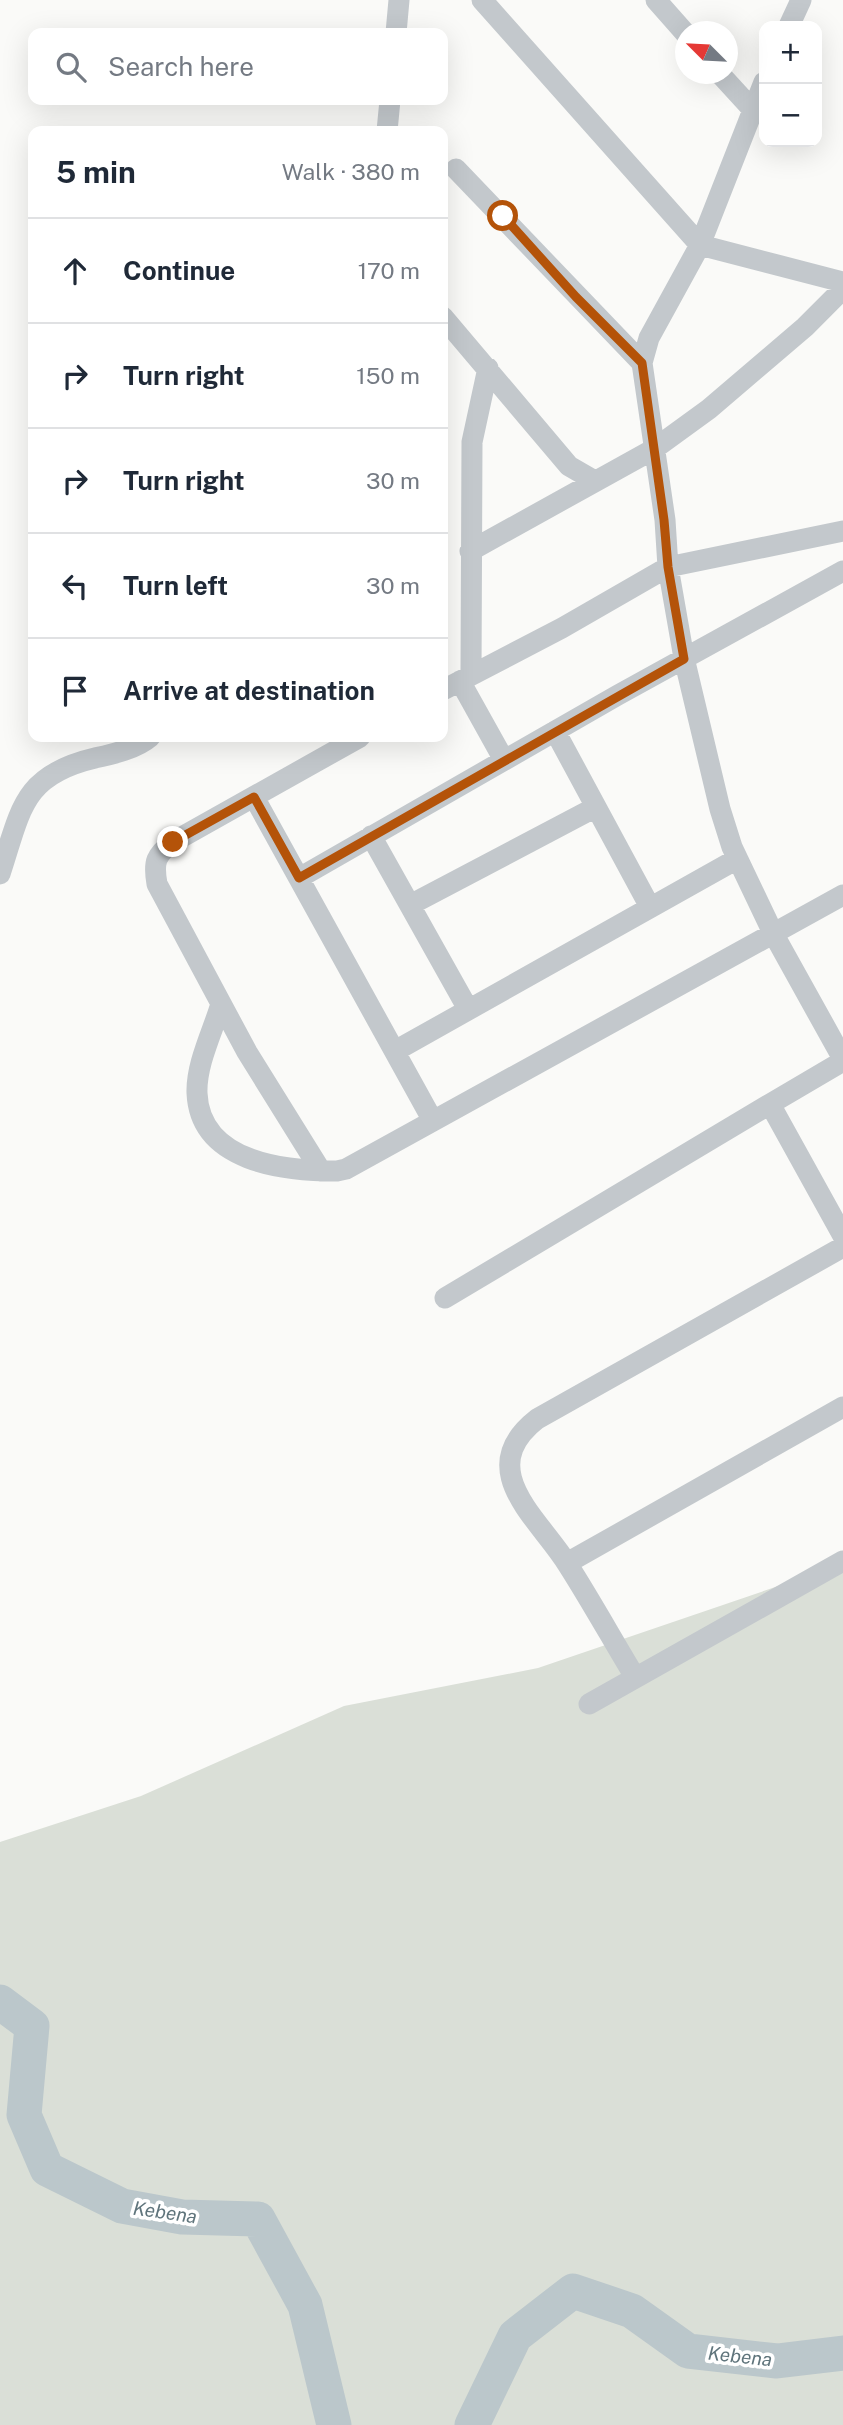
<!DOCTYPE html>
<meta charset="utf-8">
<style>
body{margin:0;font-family:"Public Sans",sans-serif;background:#f2f2f3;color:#1f2937}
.controls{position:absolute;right:21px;top:21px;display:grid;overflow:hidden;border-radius:14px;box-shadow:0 7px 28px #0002}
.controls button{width:63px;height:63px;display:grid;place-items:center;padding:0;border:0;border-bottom:2px solid #e0e1e3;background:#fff;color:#1f2937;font:35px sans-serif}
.compass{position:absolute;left:675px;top:21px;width:63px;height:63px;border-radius:50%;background:#fff;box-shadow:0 7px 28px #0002;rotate:294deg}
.stop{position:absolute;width:21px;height:21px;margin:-16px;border:5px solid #b45309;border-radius:50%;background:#fff}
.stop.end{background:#b45309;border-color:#fff;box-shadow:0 2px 7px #0008}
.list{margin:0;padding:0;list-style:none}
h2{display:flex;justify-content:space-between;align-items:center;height:91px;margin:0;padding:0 28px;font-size:30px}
h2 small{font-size:23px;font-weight:400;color:#747a83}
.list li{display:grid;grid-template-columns:46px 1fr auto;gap:21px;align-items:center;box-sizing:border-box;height:105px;padding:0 28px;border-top:2px solid #e0e1e3}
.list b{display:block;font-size:26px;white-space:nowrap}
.list em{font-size:23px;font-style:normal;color:#747a83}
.icon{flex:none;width:38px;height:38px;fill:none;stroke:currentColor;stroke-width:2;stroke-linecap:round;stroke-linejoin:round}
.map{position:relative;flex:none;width:843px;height:2425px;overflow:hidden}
.search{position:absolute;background:#fff;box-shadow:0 7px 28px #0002;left:28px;top:28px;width:420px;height:77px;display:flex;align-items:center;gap:18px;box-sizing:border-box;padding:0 24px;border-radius:14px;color:#747a83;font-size:26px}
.panel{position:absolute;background:#fff;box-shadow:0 7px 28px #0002;left:28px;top:126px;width:420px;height:616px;border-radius:14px}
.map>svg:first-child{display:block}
</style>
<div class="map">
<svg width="843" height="2425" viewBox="0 0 843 2425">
<rect width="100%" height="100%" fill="#fafaf8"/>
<!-- green -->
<path fill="#dadfd7" d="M843 1564V2425H0V1842L141 1796 344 1706 538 1668Z"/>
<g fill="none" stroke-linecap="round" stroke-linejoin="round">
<!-- river -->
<path stroke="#bbc7cb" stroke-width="35" d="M0 2002 32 2026 24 2115 47 2169 122 2206 182 2217 258 2219 305 2305 334 2425
M472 2425 515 2336 573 2291 632 2311 688 2351 777 2361 843 2353"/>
<!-- street -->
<path stroke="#c3c8cc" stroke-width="21" d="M482 0 700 245 843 282
M656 0 686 34
M789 26 801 0
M396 33 399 0
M720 74 752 109
M764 82 700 245 649 338 642 363 665 520 668 567 684 658 720 809 732 847 773 933 843 1059
M387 131 390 100
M456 169 642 363
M443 317 569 466 595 481
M470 551 654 449 709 409 805 327 843 289
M471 675 472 442 488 368
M460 681 504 760
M443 690 562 628 668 567 843 531
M555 731 650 907
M254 797 433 1121
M371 836 468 1009
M0 874C21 810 22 775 95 758 113 754 136 749 150 737
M299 878 618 695 843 571
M410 905 596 807
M221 1004C213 1031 196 1064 197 1093 200 1162 283 1171 337 1171L346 1169 843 895
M395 1051 737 859
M843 1061 770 1104 843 1236
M321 1171 247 1052 157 884C153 861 156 855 173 842L360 737
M445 1298 770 1104
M567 1563 843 1407
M635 1677C612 1639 591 1601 568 1565 540 1519 472 1470 537 1419L843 1247
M589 1704 843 1561"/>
</g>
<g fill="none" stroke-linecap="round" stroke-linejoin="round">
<!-- route -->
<path stroke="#b45309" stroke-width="9" d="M173 842 254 797 299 878 684 659 668 567 664 520 642 363 576 297 503 216"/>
</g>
<g text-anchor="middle" stroke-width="7" stroke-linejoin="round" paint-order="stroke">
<!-- water labels -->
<g font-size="19" font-style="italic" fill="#60757c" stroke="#fff">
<text transform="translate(165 2212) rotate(8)" y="7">Kebena</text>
<text transform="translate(740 2356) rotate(6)" y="7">Kebena</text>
</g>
</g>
</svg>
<div class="controls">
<button>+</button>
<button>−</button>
</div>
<svg class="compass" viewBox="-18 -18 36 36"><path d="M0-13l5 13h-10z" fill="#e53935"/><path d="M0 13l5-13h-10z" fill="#747a83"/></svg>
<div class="stop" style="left:503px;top:216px"></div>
<div class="stop end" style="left:173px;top:842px"></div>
<div class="search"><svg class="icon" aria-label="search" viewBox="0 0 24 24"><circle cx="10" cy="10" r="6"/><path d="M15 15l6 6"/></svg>Search here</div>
<section class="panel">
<h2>5 min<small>Walk · 380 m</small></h2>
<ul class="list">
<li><svg class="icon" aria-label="ahead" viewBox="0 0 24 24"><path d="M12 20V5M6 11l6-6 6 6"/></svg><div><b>Continue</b></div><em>170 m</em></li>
<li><svg class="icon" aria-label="right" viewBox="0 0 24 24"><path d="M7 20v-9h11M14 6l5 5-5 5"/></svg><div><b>Turn right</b></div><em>150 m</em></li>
<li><svg class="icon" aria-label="right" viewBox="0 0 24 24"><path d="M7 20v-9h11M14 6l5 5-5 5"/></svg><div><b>Turn right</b></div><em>30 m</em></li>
<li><svg class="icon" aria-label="left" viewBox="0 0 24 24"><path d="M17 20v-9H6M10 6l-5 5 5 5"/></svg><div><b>Turn left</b></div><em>30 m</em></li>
<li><svg class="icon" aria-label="arrive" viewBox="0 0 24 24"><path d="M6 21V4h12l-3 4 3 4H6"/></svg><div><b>Arrive at destination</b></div></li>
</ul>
</section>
</div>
